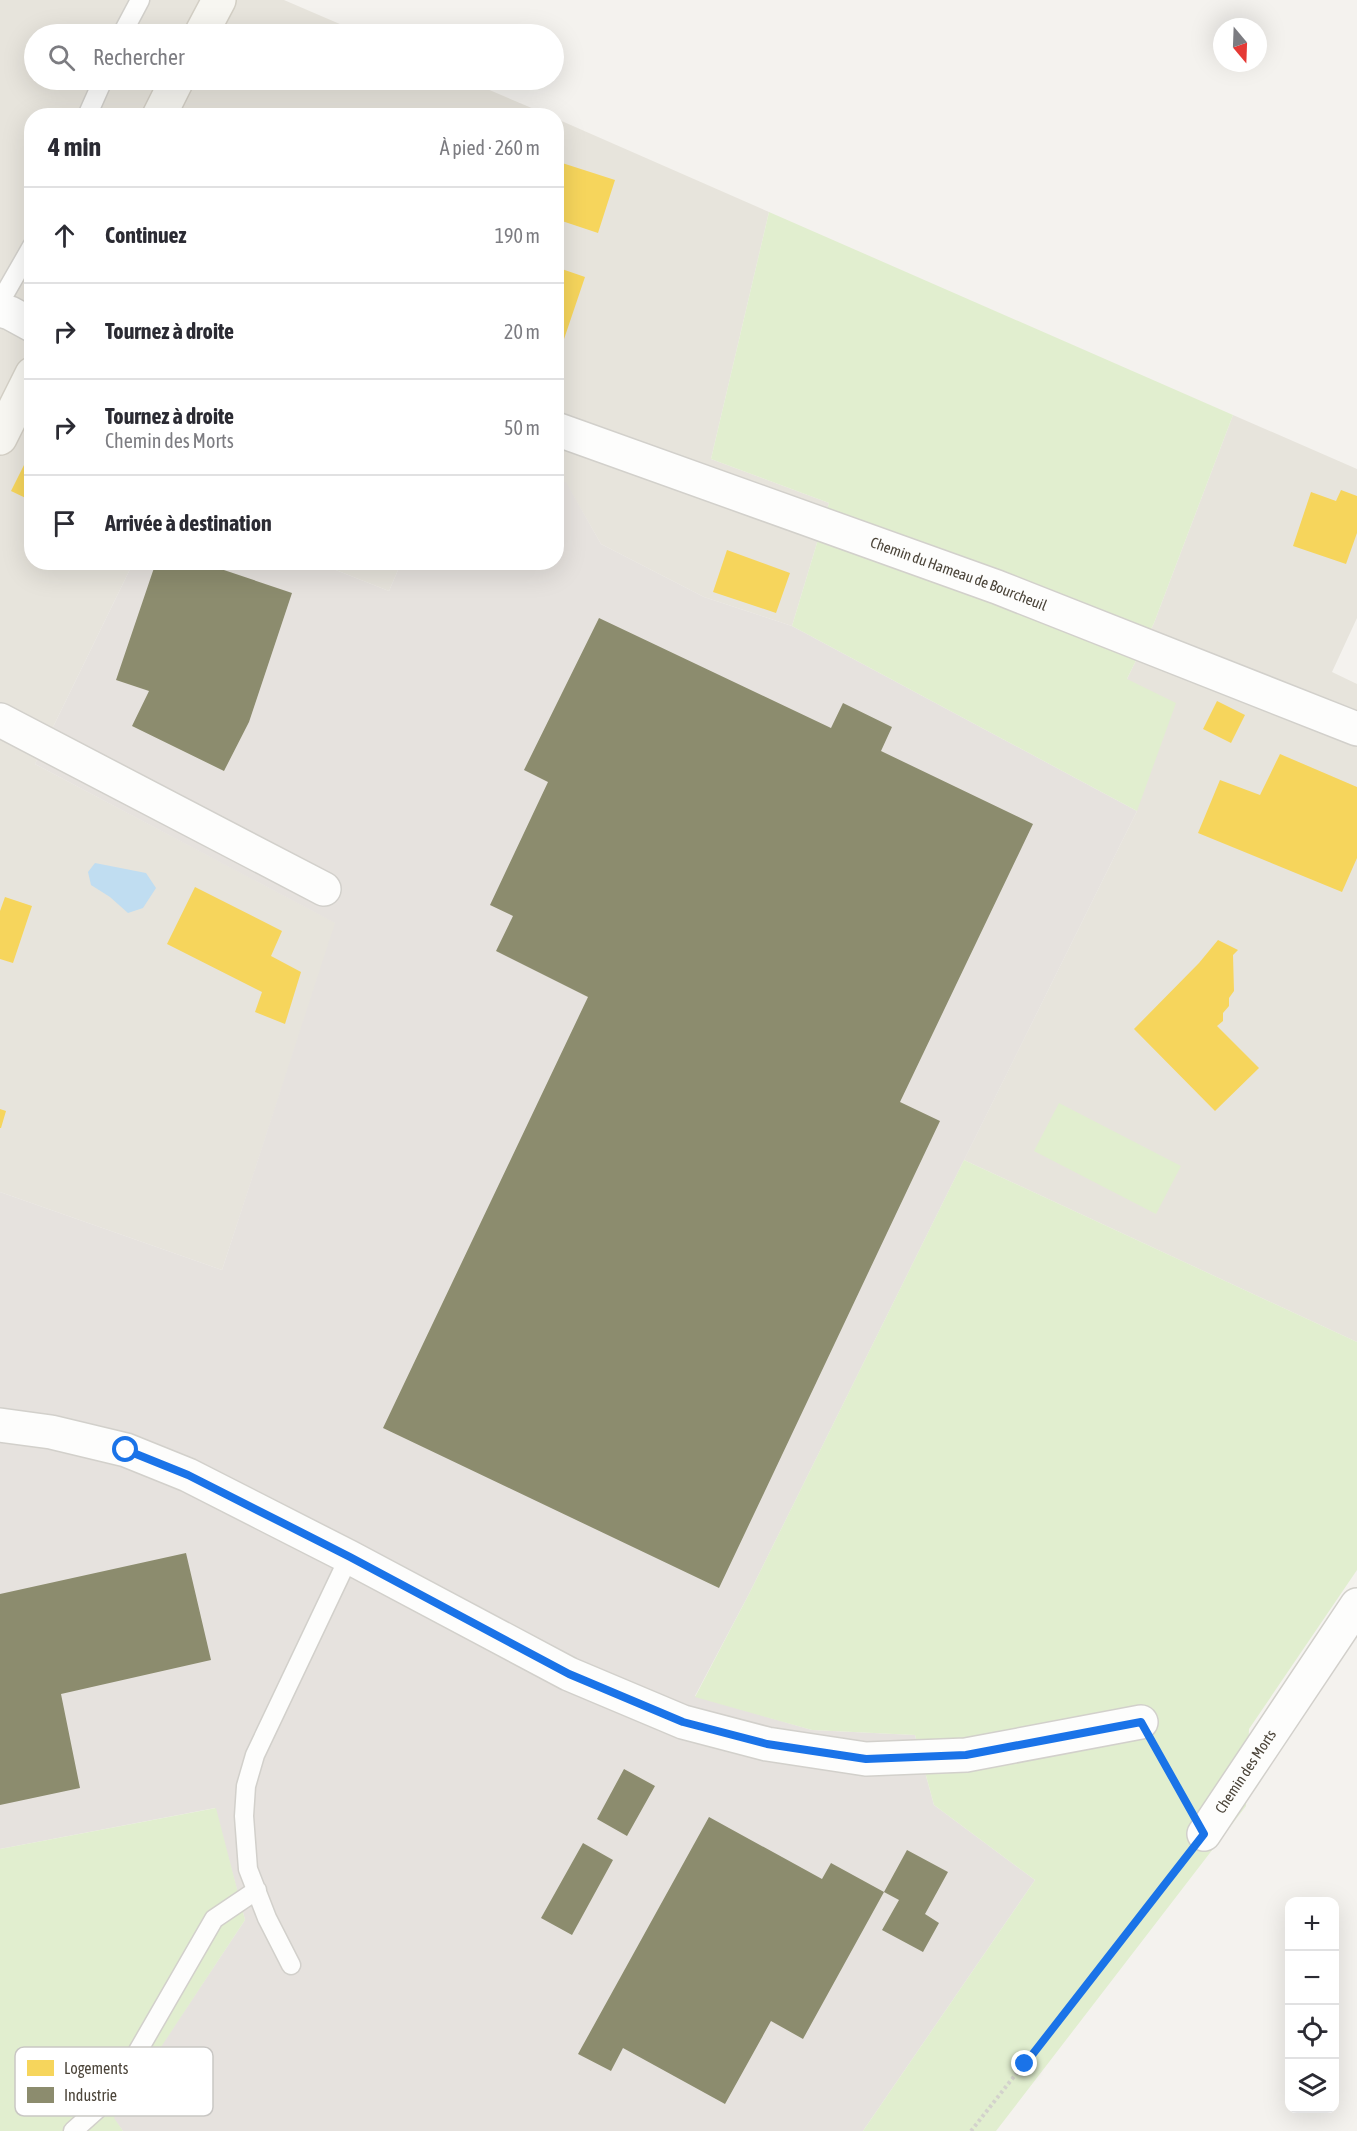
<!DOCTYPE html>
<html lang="fr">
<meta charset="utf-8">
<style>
body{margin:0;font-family:"Asap Condensed",sans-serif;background:#f2f2f3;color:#2b2b33}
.controls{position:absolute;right:18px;bottom:18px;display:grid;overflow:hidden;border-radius:12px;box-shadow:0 6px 24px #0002}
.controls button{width:54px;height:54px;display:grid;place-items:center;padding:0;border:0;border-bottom:2px solid #e1e1e2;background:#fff;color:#2b2b33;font:30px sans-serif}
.compass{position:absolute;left:1213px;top:18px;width:54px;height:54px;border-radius:50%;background:#fff;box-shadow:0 6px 24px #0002;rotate:161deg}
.stop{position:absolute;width:18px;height:18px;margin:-14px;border:4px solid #1a73e8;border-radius:50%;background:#fff}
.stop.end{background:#1a73e8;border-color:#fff;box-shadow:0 2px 6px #0008}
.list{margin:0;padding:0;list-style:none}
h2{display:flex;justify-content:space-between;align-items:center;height:78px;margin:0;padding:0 24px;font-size:26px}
h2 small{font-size:20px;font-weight:400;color:#7c7c81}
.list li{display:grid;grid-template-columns:39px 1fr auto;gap:18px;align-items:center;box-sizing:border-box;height:96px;padding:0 24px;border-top:2px solid #e1e1e2}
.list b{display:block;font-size:22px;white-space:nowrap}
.list p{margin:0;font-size:20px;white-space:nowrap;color:#7c7c81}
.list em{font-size:20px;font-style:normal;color:#7c7c81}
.icon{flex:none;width:33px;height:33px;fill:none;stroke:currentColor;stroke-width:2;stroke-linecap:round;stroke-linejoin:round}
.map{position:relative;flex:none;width:1357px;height:2131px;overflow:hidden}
.search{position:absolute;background:#fff;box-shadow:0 6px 24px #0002;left:24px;top:24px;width:540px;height:66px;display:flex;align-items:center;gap:15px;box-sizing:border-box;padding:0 21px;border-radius:33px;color:#7c7c81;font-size:22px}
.panel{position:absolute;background:#fff;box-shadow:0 6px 24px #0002;left:24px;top:108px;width:540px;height:462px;border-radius:24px}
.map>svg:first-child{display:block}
</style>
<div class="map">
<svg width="1357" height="2131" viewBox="0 0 1357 2131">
<rect width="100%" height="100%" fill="#f4f2ee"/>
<!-- residential -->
<path fill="#e7e4dc" d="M0 0H284L363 34H34V80H466L548 115 32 116V562L133 563 35 764 336 923 222 1270 0 1192Z
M557 119 769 212 711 459 829 503 792 626 704 597 601 544 566 483 557 484Z
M1233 415 1357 469V618L1332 672 1357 684V1342L964 1160 1137 811 1127 679 1154 623Z
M318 563H401L389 591Z"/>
<!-- industrial -->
<path fill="#e6e2de" d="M566 482 601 544 704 597 792 626 1137 811 749 1594 695 1696 812 1730 915 1735 934 1805 1035 1880 863 2131H123L113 2118 245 1920 215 1808 0 1849V1192L222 1270 335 923 35 764 133 563H318L389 591 401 563 556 562 557 484Z"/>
<!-- green -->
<path fill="#e1eecf" d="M769 212 1233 415 1154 623 1127 679 1176 703 1137 811 792 626 829 503 711 459Z
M1059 1103 1181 1166 1156 1214 1034 1151Z
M964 1160 1357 1342V1570L1249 1729 1246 1806 996 2131H863L1035 1880 934 1805 915 1735 812 1730 695 1697 749 1594Z
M216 1808 245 1920 114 2118 123 2131H0V1849Z"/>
<!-- water -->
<path fill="#c0ddf1" d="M95 863 146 873 156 888 143 908 128 913 110 897 91 885 88 872Z"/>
<!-- homes -->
<path fill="#f6d55c" d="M556 161 615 180 598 233 556 219Z
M556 267 585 277 562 345 556 344Z
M32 449V501L11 491Z
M1341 490 1357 496V533L1346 564 1293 546 1311 492 1336 501Z
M727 550 790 573 776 613 713 592Z
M1217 701 1245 715 1231 743 1203 729Z
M1280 754 1357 787V858L1342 892 1198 833 1220 780 1260 795Z
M195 887 282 931 271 956 301 972 285 1024 255 1012 262 992 167 944Z
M5 897 32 906 13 963 0 959V911Z
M1218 940 1238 950 1233 955 1234 991 1229 998V1006L1223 1013V1021L1217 1026 1259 1068 1215 1111 1134 1029 1199 963Z
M0 1109 6 1111 1 1128H0Z"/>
<!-- industry -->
<path fill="#8c8c6e" d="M156 562H200L292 593 249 722 224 771 132 726 149 691 116 680Z
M599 618 831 728 843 703 892 727 881 751 1033 824 900 1102 940 1121 719 1588 383 1428 588 997 496 951 513 916 490 905 548 782 524 770Z
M186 1553 211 1660 61 1694 80 1788 0 1805V1594Z
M624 1769 655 1786 627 1836 597 1819Z
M709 1817 822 1879 831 1863 884 1892 803 2039 771 2021 725 2104 623 2048 611 2071 578 2054Z
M583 1843 613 1860 572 1935 541 1918Z
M907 1850 948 1872 925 1914 939 1923 923 1952 882 1930 899 1900 884 1892Z"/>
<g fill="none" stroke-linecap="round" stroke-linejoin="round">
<defs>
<path id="lane" d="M122 34 140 0
M87 116 103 80
M0 302 32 246
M291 1965 267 1918 248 1869 244 1816 246 1786 255 1755 349 1557
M73 2131 112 2096 214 1919 257 1890"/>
<g id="street">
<path d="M0 310 10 313 32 325"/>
<path id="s1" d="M556 429 997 587 1357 729"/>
<path d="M0 720 324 889"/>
<path d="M0 1425 51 1432 126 1450 188 1475 349 1557 569 1674 683 1722 767 1744 866 1759 966 1755 1141 1722"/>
<path id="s2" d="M1204 1834 1357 1605"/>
</g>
<path id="secondary" d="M201 34 219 0
M159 116 177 80
M0 438 32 374"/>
</defs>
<!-- lane casing -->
<use href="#lane" stroke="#d2d0cb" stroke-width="21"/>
<!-- street casing -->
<use href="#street" stroke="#d2d0cb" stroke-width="36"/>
<!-- secondary casing -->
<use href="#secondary" stroke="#d3cfc5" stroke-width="36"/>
<!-- path -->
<path stroke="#d3d2cc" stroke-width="4" stroke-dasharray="3 3" stroke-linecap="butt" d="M1157 1751 1185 1800
M971 2131 1184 1861"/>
<!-- lane -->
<use href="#lane" stroke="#fdfdfc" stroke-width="18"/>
<!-- street -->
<use href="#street" stroke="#fdfdfc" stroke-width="33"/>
<!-- secondary -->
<use href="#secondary" stroke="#f7f6f1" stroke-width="33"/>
</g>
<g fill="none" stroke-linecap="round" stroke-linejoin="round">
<!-- route -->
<path stroke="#1a73e8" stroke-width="8" d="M126 1450 188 1475 350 1557 569 1674 683 1722 767 1744 866 1759 966 1755 1141 1722 1204 1834 1025 2064"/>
</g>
<g text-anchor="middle" stroke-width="6" stroke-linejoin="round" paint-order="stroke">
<!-- street labels -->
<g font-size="15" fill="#4b4439" stroke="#fff">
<text dy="5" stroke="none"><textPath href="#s1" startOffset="428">Chemin du Hameau de Bourcheuil</textPath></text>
<text dy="5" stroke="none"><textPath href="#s2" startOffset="75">Chemin des Morts</textPath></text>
</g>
</g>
<!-- legend -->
<rect x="15" y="2047" width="198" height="69" rx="9" fill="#fff" stroke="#c9c7c4" stroke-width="1.5"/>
<rect x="27" y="2060" width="27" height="16" fill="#f6d55c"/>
<rect x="27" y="2087" width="27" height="16" fill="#8c8c6e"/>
<g font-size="16" fill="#4b4439">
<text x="64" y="2074">Logements</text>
<text x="64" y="2101">Industrie</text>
</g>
</svg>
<div class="controls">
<button>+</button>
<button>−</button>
<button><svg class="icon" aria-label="locate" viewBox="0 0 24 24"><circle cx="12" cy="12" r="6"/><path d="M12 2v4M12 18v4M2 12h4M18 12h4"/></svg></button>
<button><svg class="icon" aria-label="layers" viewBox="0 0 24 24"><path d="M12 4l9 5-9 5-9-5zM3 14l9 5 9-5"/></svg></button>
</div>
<svg class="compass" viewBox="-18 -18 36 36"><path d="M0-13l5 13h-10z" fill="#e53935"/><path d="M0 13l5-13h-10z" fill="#7c7c81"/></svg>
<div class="stop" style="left:126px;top:1450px"></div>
<div class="stop end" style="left:1025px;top:2064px"></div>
<div class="search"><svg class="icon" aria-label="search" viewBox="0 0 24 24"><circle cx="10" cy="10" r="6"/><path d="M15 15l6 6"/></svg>Rechercher</div>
<section class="panel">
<h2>4 min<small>À pied · 260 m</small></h2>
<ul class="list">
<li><svg class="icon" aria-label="ahead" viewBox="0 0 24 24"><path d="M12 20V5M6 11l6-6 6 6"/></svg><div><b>Continuez</b></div><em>190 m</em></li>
<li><svg class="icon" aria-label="right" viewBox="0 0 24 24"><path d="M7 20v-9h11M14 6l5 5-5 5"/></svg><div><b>Tournez à droite</b></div><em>20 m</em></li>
<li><svg class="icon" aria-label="right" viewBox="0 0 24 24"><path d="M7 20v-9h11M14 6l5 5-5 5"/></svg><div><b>Tournez à droite</b><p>Chemin des Morts</p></div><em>50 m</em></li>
<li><svg class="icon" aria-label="arrive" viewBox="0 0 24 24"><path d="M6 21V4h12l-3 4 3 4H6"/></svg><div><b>Arrivée à destination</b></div></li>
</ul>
</section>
</div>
